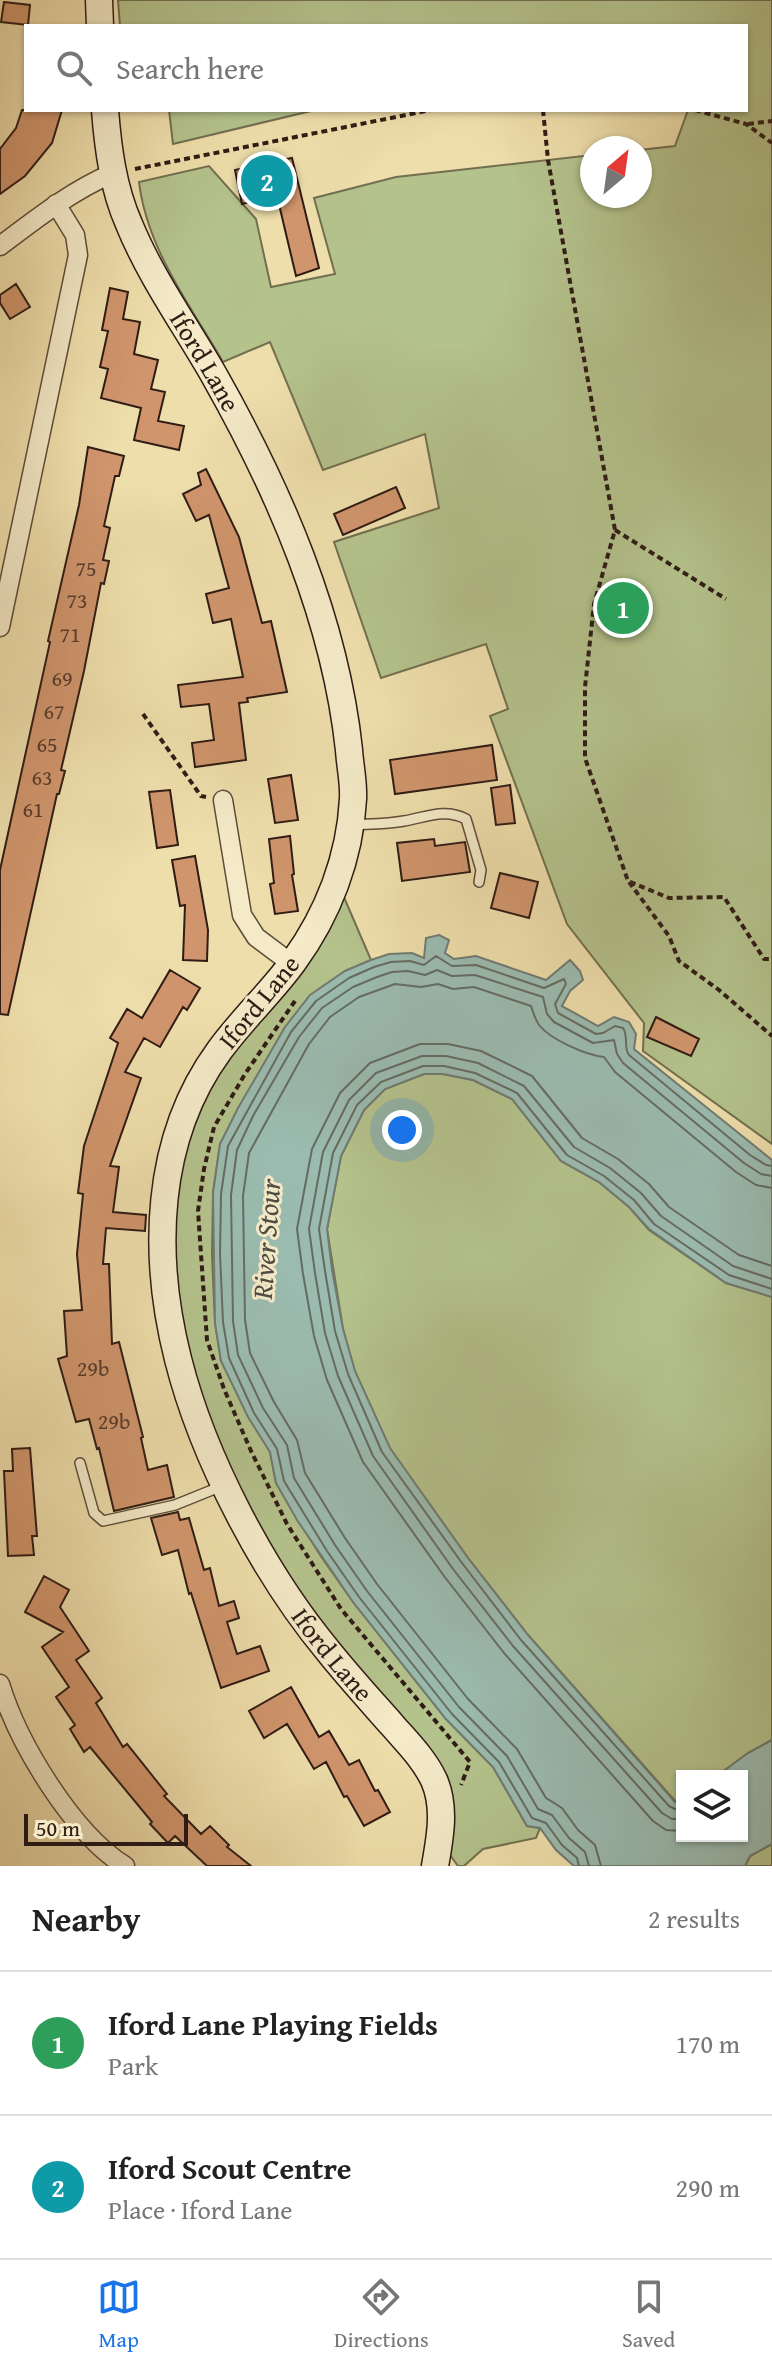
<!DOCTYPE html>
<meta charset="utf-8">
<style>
body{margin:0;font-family:"Gentium Book Plus",serif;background:#f2f2f2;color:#222}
.controls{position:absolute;right:24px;bottom:24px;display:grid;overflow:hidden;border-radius:0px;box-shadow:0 2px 6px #0004}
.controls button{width:72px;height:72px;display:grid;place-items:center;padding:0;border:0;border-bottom:2px solid #e0e0e0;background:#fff;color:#222;font:40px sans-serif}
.compass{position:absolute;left:580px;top:136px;width:72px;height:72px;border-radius:50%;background:#fff;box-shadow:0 2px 6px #0004;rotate:29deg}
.scale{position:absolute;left:24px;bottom:20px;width:164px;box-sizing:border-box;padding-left:8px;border:4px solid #2f1c15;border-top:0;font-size:22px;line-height:28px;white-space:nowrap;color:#2f1c15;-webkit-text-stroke:6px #f4eac8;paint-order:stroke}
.you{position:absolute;left:402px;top:1130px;width:28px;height:28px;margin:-20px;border:6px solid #fff;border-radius:50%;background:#1a73e8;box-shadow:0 0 0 12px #1a73e833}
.badge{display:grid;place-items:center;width:52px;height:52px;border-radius:50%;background:#1a73e8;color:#fff;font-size:26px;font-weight:700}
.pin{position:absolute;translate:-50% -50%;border:4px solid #fff;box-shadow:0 2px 8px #0006}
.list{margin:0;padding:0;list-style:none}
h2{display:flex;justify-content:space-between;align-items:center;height:104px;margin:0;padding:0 32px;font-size:34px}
h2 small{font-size:26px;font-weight:400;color:#767676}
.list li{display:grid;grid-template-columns:52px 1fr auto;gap:24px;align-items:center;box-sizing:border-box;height:144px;padding:0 32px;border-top:2px solid #e0e0e0}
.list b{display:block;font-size:30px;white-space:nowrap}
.list p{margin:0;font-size:26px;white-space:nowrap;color:#767676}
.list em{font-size:26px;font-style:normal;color:#767676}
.icon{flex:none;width:44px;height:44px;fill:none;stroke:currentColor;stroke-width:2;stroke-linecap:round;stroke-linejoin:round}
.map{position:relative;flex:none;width:772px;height:1866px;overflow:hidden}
.search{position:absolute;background:#fff;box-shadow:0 2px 6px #0004;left:24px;right:24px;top:24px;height:88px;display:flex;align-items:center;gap:20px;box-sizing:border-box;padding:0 28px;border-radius:0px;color:#767676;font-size:30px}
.sheet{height:392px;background:#fff}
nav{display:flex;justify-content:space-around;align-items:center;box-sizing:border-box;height:112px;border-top:2px solid #e0e0e0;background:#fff;font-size:22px;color:#767676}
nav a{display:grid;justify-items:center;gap:4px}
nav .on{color:#1a73e8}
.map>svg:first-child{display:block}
</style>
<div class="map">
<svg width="772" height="1866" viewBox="0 0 772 1866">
<rect width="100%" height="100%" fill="#eedeab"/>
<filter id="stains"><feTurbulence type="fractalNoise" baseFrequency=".0025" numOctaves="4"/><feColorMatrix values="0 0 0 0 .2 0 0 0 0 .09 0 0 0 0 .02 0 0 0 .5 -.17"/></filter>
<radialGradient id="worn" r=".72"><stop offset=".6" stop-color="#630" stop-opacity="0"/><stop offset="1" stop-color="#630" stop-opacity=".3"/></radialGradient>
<!-- green -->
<path fill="#b4c28c" stroke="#726f50" stroke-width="2" d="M118 0H772V1144L643 1051 644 1023 567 924 490 716 508 709 486 644 381 678 334 542 439 508 425 434 323 470 270 342 223 362C190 305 147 249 139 182L209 166 256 219 271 287 335 274 314 198 396 177 592 155V196H640V150L675 146 688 110H746V26H120Z
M169 110H315L173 144Z
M337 881 371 960 345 971 285 1027 220 1144 213 1193 212 1255 215 1323 221 1361 270 1452 276 1483 320 1555 353 1602 446 1719 493 1767 527 1826 540 1828 536 1838 483 1849 464 1866H458L440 1841 442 1807 326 1649 226 1484 166 1286 179 1125Z
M424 1074H443L473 1080 512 1099 561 1161 599 1182 629 1207 649 1230 726 1283 772 1297V1740L748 1753 717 1776H682V1799L676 1802 528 1635 468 1558 389 1448 355 1372 343 1329 327 1229 341 1156 364 1110 385 1089Z
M772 1844V1866H745L750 1856Z"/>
<!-- water -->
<path fill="#9bbbb0" stroke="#707b72" stroke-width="2" d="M439 935 449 940 445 953 454 959 476 956 546 980 570 960 580 971 583 980 570 991 562 1006 598 1026 614 1017 629 1022 636 1034 634 1049 772 1160V1297L726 1283 649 1229 629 1207 599 1182 561 1161 512 1099 473 1080 443 1074H424L385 1089 364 1110 341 1156 327 1229 332 1270 343 1329 355 1371 390 1448 468 1558 528 1635 675 1802 682 1799V1836H742V1776H717L748 1753 772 1740V1844L750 1856 745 1866H574L556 1850 540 1828 527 1826 493 1767 446 1719 353 1602 297 1520 276 1483 270 1452 248 1417 221 1361 215 1323 213 1193 220 1144 238 1108 285 1027 310 995 345 971 371 960 389 954 412 953 424 958 426 938Z"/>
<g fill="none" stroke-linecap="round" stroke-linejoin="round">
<!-- shore -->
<path stroke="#656c62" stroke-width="2" d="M682 1808 675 1809 669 1806 521 1640 462 1563 382 1452 348 1374 335 1331 325 1271 319 1229 333 1153 357 1105 381 1082 423 1066H444L475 1073 517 1093 567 1155 604 1176 634 1200 654 1224 729 1275 772 1289
M682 1819H672L662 1813 513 1646 453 1569 373 1456 338 1376 325 1333 315 1273 309 1229 323 1152 349 1100 376 1073 422 1056H446L478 1063 524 1086 574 1147 610 1168 641 1193 661 1216 733 1266 772 1279
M682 1831 666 1830 653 1821 504 1653 444 1576 363 1462 327 1380 314 1336 303 1274 297 1229 312 1149 340 1093 370 1063 420 1044H448L481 1051 532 1076 582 1138 618 1159 649 1184 669 1207 739 1255 772 1266
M579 1866 577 1858 562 1845 546 1823 532 1818 499 1762 452 1714 359 1597 327 1551 284 1481 277 1449 254 1413 229 1358 223 1322 220 1254 221 1194 228 1146 291 1032 316 1001 349 978 374 967 391 962 410 961 424 965 436 956 452 966 476 965 544 988 564 979 566 984 555 1004 558 1013 596 1034 603 1033 615 1026 623 1028C629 1037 623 1047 629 1055L750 1155 766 1165 772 1166
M589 1866 585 1852 569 1838 552 1815 538 1809 507 1756 459 1707 367 1591 335 1545 294 1478 287 1445 263 1408 238 1355 233 1321 231 1195 237 1150 253 1116 299 1037 322 1008 353 987 377 977 392 972 408 971 425 975 437 970 452 976 475 975 543 997 547 1014 554 1022 593 1043 614 1040 617 1054 623 1063 744 1163 761 1174 772 1176
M601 1866 595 1845 578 1830 562 1808 546 1798 517 1749 468 1699 377 1584 345 1538 305 1473 297 1440 274 1402 250 1353 245 1320 243 1196 249 1153 309 1044 330 1017 359 997 395 984 421 987 438 984 453 989 474 987 531 1006C533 1012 535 1019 539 1025 551 1040 586 1055 604 1057L615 1072 736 1172 756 1185 772 1188"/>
</g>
<!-- building -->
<path fill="#d0956c" stroke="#2f1c15" stroke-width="2" d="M4 2 30 5 28 25 1 22Z
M22 110H62L52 143 25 176 0 194V149L16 128Z
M292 158 319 268 296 276 277 196 242 204 235 170Z
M16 284 30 307 10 319 0 303V295Z
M110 288 128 292 123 319 140 322 134 354 158 360 151 389 165 392 158 421 184 426 179 450 134 440 141 408 101 398 108 369 100 367 108 331 102 330Z
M88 447 124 456 119 476H115L104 526 110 528 103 560 109 561 104 584 101 583 84 671 61 770 65 771 59 794H57L8 1015 0 1014V870L50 642 48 641 79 505Z
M206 469 239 537 262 623 271 621 287 692 247 698 248 702 239 703 246 760 195 767 192 743 214 740 209 704 181 707 178 685 243 677 231 619 213 623 206 594 229 588 209 515 196 521 183 494 201 485 198 473Z
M396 487 405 508 343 535 334 514Z
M492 745 497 780 395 794 390 760Z
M291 775 298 820 275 823 268 779Z
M510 785 515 823 496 825 491 788Z
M170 790 178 845 157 848 149 792Z
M290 836 294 874 292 875 298 911 275 914 270 884 274 883 269 839Z
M434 839 435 846 465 842 470 872 402 881 397 843Z
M195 856 208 930 207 961 183 960 185 905 180 906 172 860Z
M500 873 538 882 529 918 491 908Z
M170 970 200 988 187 1010 183 1007 160 1047 144 1038 125 1072 141 1078 110 1166 119 1167 113 1212 146 1215 145 1231 106 1228 103 1264H109L112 1344 119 1342 143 1437 141 1438 148 1470 167 1465 174 1497 114 1511 99 1448 97 1449 89 1419 76 1422 58 1359 67 1356 64 1311 82 1310 77 1254 83 1194 78 1193 84 1146 118 1043 110 1038 127 1009 142 1018Z
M656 1017 699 1039 691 1056 647 1037Z
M30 1448 37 1536H32L34 1555 8 1556 4 1471H13L12 1449Z
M178 1512 180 1520 189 1518 204 1570 210 1568 219 1606 234 1601 239 1618 227 1622 237 1654 260 1646 269 1671 221 1688 191 1593 189 1594 178 1550 162 1555 151 1518Z
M44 1576 69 1590 60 1607 89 1651 76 1660 102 1698 96 1703 123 1747 127 1744 167 1794 164 1796 201 1834 210 1826 229 1845 227 1847 251 1866H207L175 1836 168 1843 150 1824 152 1822 90 1747 84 1752 70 1729 75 1725 56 1697 69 1687 42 1647 63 1632 25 1612Z
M291 1687 319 1737 329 1731 349 1765 359 1760 375 1791 378 1790 390 1812 364 1826 347 1796 344 1797 326 1762 314 1769 287 1724 264 1738 249 1711Z"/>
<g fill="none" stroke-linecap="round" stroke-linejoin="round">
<defs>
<path id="lane" d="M353 825C370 824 388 824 404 821 427 817 445 808 466 819L481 870 479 882
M80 1463 94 1513 103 1521 175 1505 222 1486"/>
<path id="street" d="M0 246C36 219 71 191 113 173
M0 627 78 255 75 235 56 204
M223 800 242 915 256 937 292 964
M0 1684C18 1743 72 1833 125 1866"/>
<g id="secondary">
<path d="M99 0 100 26"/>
<path id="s1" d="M105 110C108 148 113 188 129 224 151 278 186 326 215 377 280 492 335 619 349 750 350 766 354 783 353 799 350 858 328 914 294 961 271 993 242 1019 219 1051 154 1140 152 1256 178 1359 203 1458 264 1574 329 1652 349 1677 371 1701 393 1726 408 1743 424 1759 434 1780 446 1807 440 1838 435 1866"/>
</g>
</defs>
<!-- lane casing -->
<use href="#lane" stroke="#5f4c3a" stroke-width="12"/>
<!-- street casing -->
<use href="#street" stroke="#5f4c3a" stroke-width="21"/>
<!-- secondary casing -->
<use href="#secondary" stroke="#2f1c15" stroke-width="29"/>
<!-- path -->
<path stroke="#2f1c15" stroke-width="4" stroke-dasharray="6 4" stroke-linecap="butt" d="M543 110 548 160 615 530 594 604 585 687V758L628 881 669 898 724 897 764 959H772
M695 110 746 124 772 143
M748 124 772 121
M135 169 431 110
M615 530 726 599
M143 714 201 796 206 797
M629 882 669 936 679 961 719 990 772 1036
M295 1001 245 1074 214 1127 204 1169 198 1211 207 1340 224 1389 251 1451 287 1524 341 1609 470 1762 461 1785"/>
<!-- lane -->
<use href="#lane" stroke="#f4eac8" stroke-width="9"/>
<!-- street -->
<use href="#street" stroke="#f4eac8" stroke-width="18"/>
<!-- secondary -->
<use href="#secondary" stroke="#f4eac8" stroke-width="26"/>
</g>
<g text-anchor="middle" stroke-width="6" stroke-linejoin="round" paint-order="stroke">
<!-- number labels -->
<g font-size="22" fill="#573a2b">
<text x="86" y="576">75</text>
<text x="77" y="608">73</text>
<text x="70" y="642">71</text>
<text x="62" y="686">69</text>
<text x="54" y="719">67</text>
<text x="47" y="752">65</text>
<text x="42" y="785">63</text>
<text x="33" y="817">61</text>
<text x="93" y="1376">29b</text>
<text x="114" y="1429">29b</text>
</g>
<!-- street labels -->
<g font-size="26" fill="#2f1c15" stroke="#f4eac8">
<text dy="9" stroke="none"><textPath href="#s1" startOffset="274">Iford Lane</textPath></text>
<text transform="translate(259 1002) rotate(-51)" y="9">Iford Lane</text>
<text dy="9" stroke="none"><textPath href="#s1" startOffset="1690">Iford Lane</textPath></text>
</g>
<!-- water labels -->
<g font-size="28" font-style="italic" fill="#4f4c44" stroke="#f4eac8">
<text transform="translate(266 1239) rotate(-86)" y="10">River Stour</text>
</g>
</g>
<rect width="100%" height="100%" filter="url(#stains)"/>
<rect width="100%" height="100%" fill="url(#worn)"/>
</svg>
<div class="controls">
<button><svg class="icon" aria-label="layers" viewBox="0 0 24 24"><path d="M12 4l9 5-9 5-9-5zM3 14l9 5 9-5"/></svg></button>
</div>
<svg class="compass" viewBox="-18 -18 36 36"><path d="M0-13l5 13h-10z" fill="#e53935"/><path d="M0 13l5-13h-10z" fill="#767676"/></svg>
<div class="scale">50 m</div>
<div class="you"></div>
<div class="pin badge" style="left:623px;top:608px;background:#2e9e5b">1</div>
<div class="pin badge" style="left:267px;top:181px;background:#0f9aa8">2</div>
<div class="search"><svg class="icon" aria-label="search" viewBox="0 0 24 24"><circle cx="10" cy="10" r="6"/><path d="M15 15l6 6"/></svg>Search here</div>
</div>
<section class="sheet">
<h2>Nearby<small>2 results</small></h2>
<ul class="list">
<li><span class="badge" style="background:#2e9e5b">1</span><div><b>Iford Lane Playing Fields</b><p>Park</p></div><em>170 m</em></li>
<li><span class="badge" style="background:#0f9aa8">2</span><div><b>Iford Scout Centre</b><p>Place · Iford Lane</p></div><em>290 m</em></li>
</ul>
</section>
<nav>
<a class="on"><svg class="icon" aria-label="map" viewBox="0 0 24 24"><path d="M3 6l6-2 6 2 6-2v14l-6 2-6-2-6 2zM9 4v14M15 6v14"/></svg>Map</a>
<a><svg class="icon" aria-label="directions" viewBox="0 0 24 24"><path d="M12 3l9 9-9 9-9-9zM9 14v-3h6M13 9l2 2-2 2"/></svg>Directions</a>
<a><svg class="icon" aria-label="saved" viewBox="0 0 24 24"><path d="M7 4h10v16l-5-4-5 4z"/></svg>Saved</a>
</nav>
